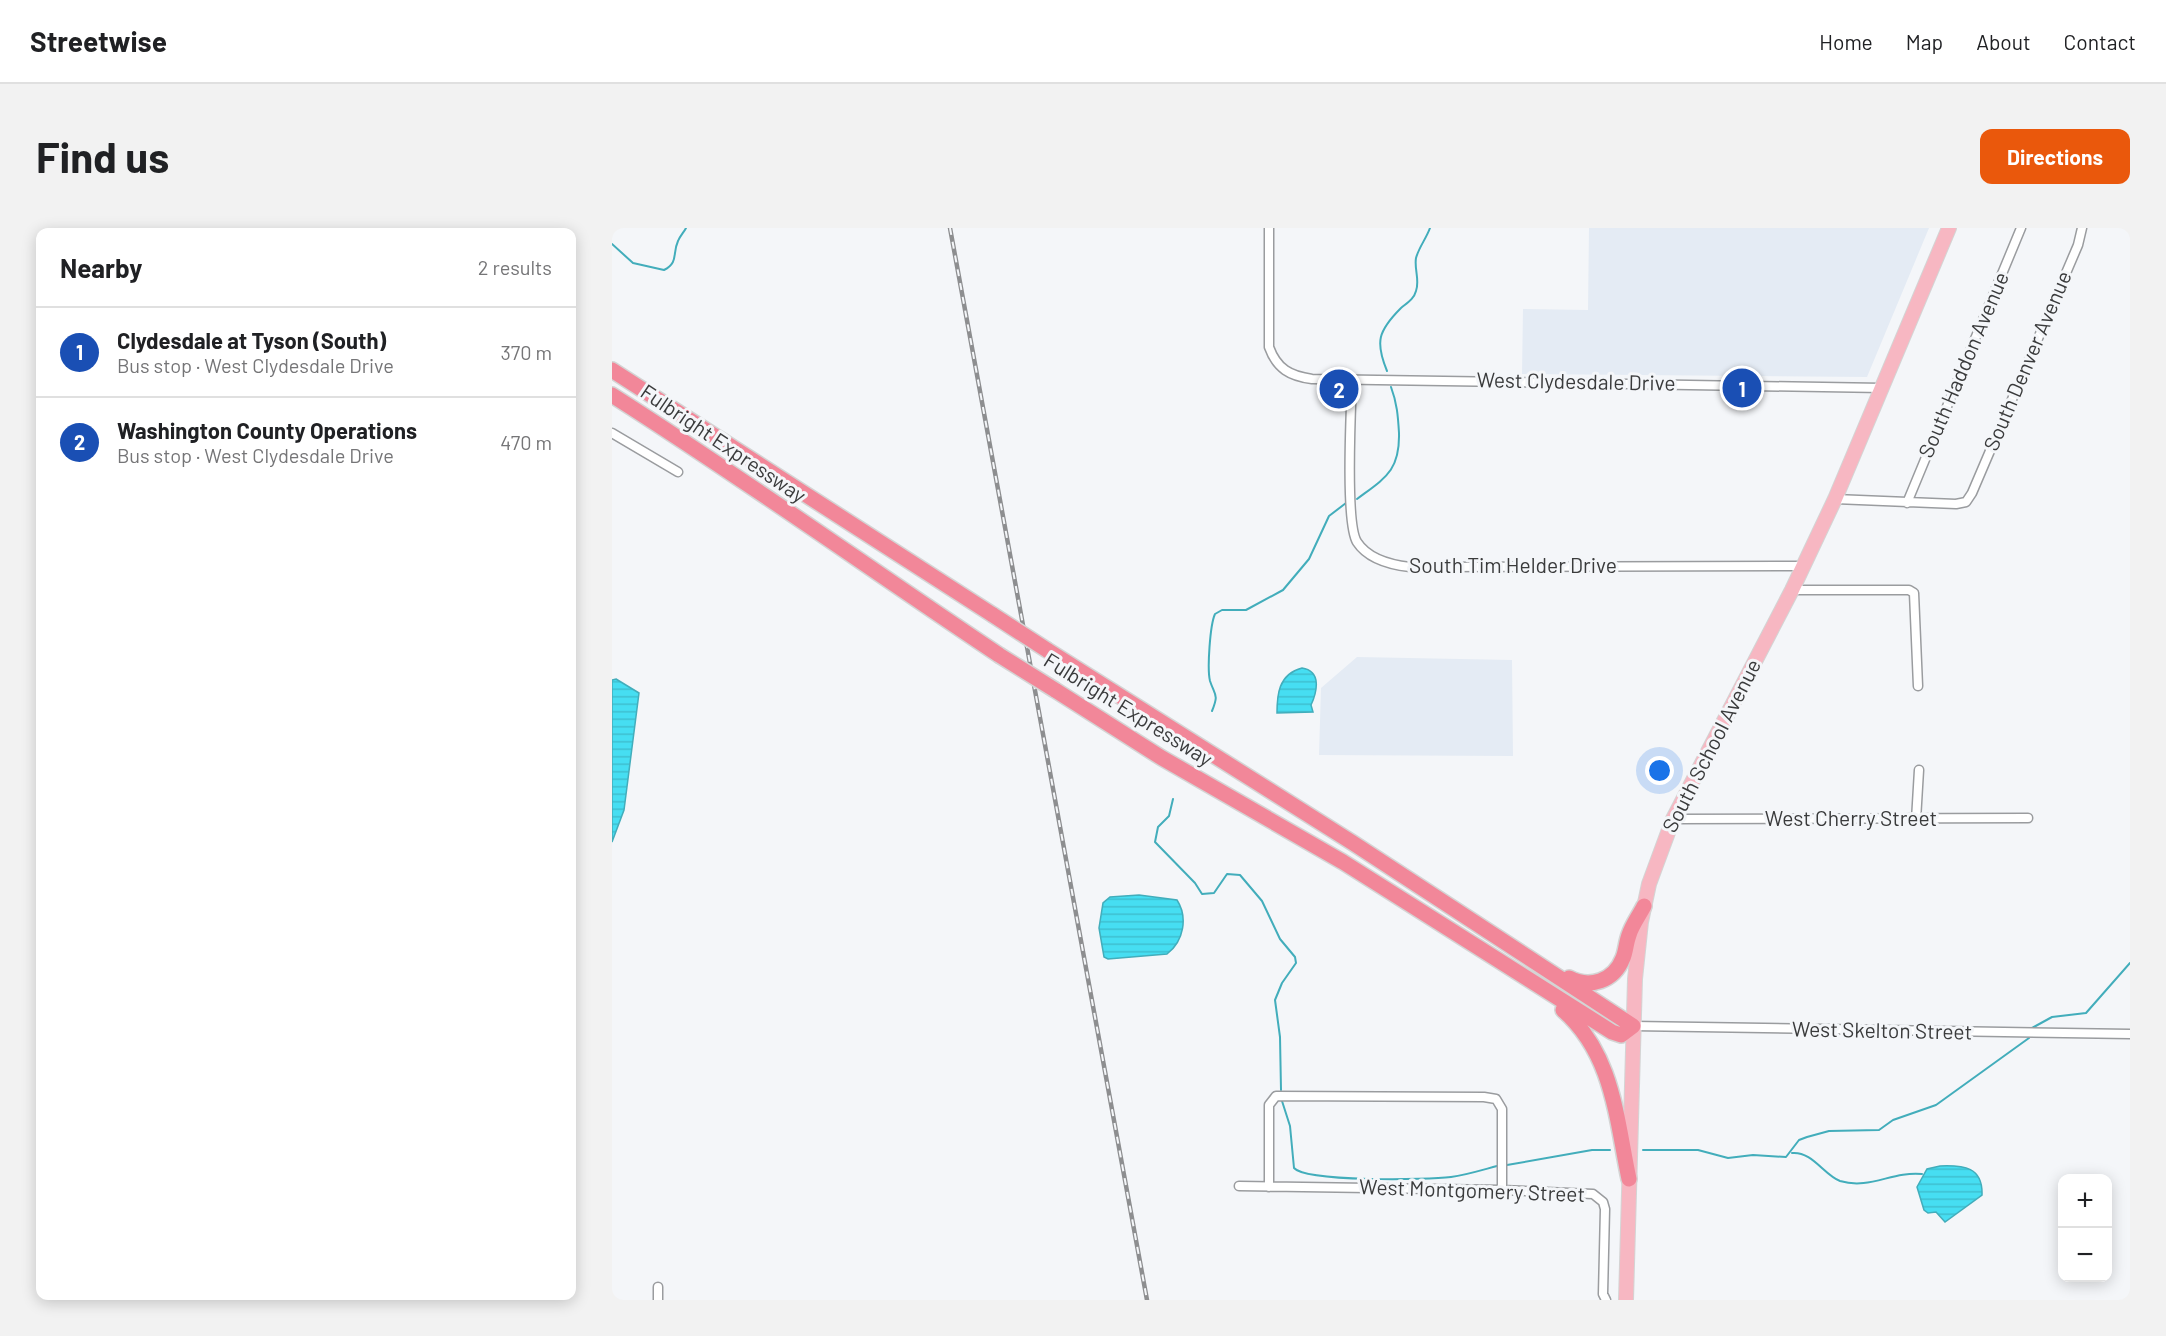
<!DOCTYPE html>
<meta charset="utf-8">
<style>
body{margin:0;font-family:Barlow,sans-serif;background:#f2f2f2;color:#202124}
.controls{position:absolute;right:18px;bottom:18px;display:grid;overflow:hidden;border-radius:12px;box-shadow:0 3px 15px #0003}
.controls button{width:54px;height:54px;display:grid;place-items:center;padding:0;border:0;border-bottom:2px solid #e0e0e0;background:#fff;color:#202124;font:30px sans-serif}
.you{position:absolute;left:1048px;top:543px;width:21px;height:21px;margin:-15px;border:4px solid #fff;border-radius:50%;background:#1a73e8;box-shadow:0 0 0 9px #1a73e833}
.badge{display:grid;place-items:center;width:39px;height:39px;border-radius:50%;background:#ea580c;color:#fff;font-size:20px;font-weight:700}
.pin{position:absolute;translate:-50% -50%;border:3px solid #fff;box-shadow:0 2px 6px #0006}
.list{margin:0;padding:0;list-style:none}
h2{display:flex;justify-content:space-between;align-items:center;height:78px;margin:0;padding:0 24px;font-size:26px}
h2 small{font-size:20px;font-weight:400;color:#757577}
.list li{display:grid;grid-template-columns:39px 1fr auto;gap:18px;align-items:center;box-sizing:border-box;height:90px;padding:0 24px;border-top:2px solid #e0e0e0}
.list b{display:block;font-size:22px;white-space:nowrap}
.list p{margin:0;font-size:20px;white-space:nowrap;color:#757577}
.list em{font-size:20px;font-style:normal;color:#757577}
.map{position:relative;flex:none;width:1518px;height:1072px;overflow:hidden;border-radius:12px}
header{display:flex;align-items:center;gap:36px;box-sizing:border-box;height:84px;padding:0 30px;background:#fff;border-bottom:2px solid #e0e0e0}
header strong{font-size:28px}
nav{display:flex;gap:33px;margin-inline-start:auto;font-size:21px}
.intro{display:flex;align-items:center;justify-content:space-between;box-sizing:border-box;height:144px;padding:0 36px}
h1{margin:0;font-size:42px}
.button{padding:15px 27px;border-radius:12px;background:#ea580c;color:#fff;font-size:21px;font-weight:700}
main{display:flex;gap:36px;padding:0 36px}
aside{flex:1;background:#fff;border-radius:12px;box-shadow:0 3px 15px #0003}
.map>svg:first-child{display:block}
</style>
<header>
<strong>Streetwise</strong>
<nav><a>Home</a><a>Map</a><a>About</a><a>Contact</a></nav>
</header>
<div class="intro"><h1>Find us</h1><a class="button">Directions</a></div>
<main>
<aside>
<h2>Nearby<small>2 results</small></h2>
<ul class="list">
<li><span class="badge" style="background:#1a4fb4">1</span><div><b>Clydesdale at Tyson (South)</b><p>Bus stop · West Clydesdale Drive</p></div><em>370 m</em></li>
<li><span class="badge" style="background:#1a4fb4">2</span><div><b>Washington County Operations</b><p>Bus stop · West Clydesdale Drive</p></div><em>470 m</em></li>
</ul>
</aside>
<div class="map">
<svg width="1518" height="1072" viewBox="0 0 1518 1072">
<defs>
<pattern id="water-rules" width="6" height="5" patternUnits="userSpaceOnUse" patternTransform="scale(1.5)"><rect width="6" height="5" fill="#46def2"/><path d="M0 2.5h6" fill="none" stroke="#3ebfd0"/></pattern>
</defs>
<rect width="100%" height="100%" fill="#f4f6f9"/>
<!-- built -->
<path fill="#e4ebf4" d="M977 0H1317L1255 149 910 146 911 81 976 82Z
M745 429 900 432 901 528 707 527 709 460Z"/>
<!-- water -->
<path fill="url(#water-rules)" stroke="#42adbb" stroke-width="1.5" d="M690 440C710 443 705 464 699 477L701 484 665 485C665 468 666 446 690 440Z
M4 451 27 465 12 582 0 614V452Z
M527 667 565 672C576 689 572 713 555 726L496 731 492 729 487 700 491 675 498 669Z
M1328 938C1352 937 1371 939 1370 967L1333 994 1324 984 1316 985 1312 982 1305 959 1315 941Z"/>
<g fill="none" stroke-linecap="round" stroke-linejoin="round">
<!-- stream -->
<path stroke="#42adbb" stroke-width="2" d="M0 16 21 35 52 42C67 34 60 26 66 13 68 8 72 4 74 0
M775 143C763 114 766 103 789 80 795 75 802 71 804 63 808 52 802 41 804 30 807 19 814 11 818 0
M745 271C773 250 788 243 787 205 786 188 785 175 779 159
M600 483C607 466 603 468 598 453 595 441 598 397 603 386L610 382H634L671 362 697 331 717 288 734 275
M561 571 557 588 546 599 543 614 583 655 590 666 602 665 615 646 628 647 650 673 668 711 683 729 684 735 670 755 663 772 668 809 669 862
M1420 800 1440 789 1474 785 1518 735
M670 873 678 898 682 940C694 954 816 952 839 949 854 947 870 942 885 938
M1031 922H1086L1116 930 1141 927 1174 929 1187 912 1195 909 1217 903 1267 902 1281 892 1324 877 1417 810
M1180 925C1200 923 1212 947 1228 953 1258 962 1280 943 1310 946
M895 937 980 922H998"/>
<defs>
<path id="street" d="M657 0V119C665 141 678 148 700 151L1271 160
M740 152C739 180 733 295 745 314 756 331 780 337 798 339L1192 338
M0 205 66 244
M1223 271 1344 276 1354 274 1360 265 1466 17 1470 0
M1295 275 1409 0
M1180 362H1297L1302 365 1306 458
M1061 591 1416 590
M1304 592 1307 542
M1021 798 1518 806
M627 958 890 962 981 966 991 974 993 981 991 1066 994 1072
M657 959V877L664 868 872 869 884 871 890 881V962
M46 1072V1059"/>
<path id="primary" d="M1014 1072 1023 751 1029 694 1037 656 1061 591 1180 362 1223 271 1337 0"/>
<path id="highway" d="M0 142 381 387
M0 167C131 250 258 341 387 427
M435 422 741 615 1021 798 1009 807 1000 804 731 634 550 530 443 462
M957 750C978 761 1002 753 1011 730 1014 723 1014 715 1017 707 1020 697 1027 688 1032 678
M951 782C1001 826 1004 889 1017 951"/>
</defs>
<!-- street casing -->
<use href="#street" stroke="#9a9c9f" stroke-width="11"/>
<!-- primary casing -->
<use href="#primary" stroke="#d4d4d4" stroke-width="16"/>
<!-- highway casing -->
<use href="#highway" stroke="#d4d4d4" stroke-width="18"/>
<!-- street -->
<use href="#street" stroke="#fff" stroke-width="8"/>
<!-- primary -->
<use href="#primary" stroke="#f7b7c2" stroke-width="14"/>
<!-- highway -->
<use href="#highway" stroke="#f28799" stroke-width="15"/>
<defs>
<path id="rail" d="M338 0 535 1072"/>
</defs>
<!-- rail casing -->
<use href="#rail" stroke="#8d8e90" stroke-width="4.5"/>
<!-- rail -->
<use href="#rail" stroke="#f4f6f9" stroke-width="2" stroke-dasharray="7" stroke-linecap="butt"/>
<defs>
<path id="highway-bridge" d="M381 387 435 422
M387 427 443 462"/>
</defs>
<!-- highway-bridge casing -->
<use href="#highway-bridge" stroke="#d4d4d4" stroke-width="18" stroke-linecap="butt"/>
<!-- highway-bridge -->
<use href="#highway-bridge" stroke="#f28799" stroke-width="15"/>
</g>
<g text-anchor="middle" stroke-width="6" stroke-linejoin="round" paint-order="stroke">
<!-- street labels -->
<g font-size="21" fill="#3a3b3c" stroke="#f4f6f9">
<text transform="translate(1416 133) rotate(-67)" y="7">South Denver Avenue</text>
<text transform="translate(1352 137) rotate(-67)" y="7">South Haddon Avenue</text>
<text transform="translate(964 154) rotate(1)" y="7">West Clydesdale Drive</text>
<text transform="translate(111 216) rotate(34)" y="7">Fulbright Expressway</text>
<text x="901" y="345">South Tim Helder Drive</text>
<text transform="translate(516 482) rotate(32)" y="7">Fulbright Expressway</text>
<text transform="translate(1100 518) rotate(-63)" y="7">South School Avenue</text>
<text x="1239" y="598">West Cherry Street</text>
<text transform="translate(1270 803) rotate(1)" y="7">West Skelton Street</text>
<text transform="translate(860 963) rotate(2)" y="7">West Montgomery Street</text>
</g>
</g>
</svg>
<div class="controls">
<button>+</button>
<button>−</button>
</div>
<div class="you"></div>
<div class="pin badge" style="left:1130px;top:160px;background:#1a4fb4">1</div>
<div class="pin badge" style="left:727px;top:161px;background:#1a4fb4">2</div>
</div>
</main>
